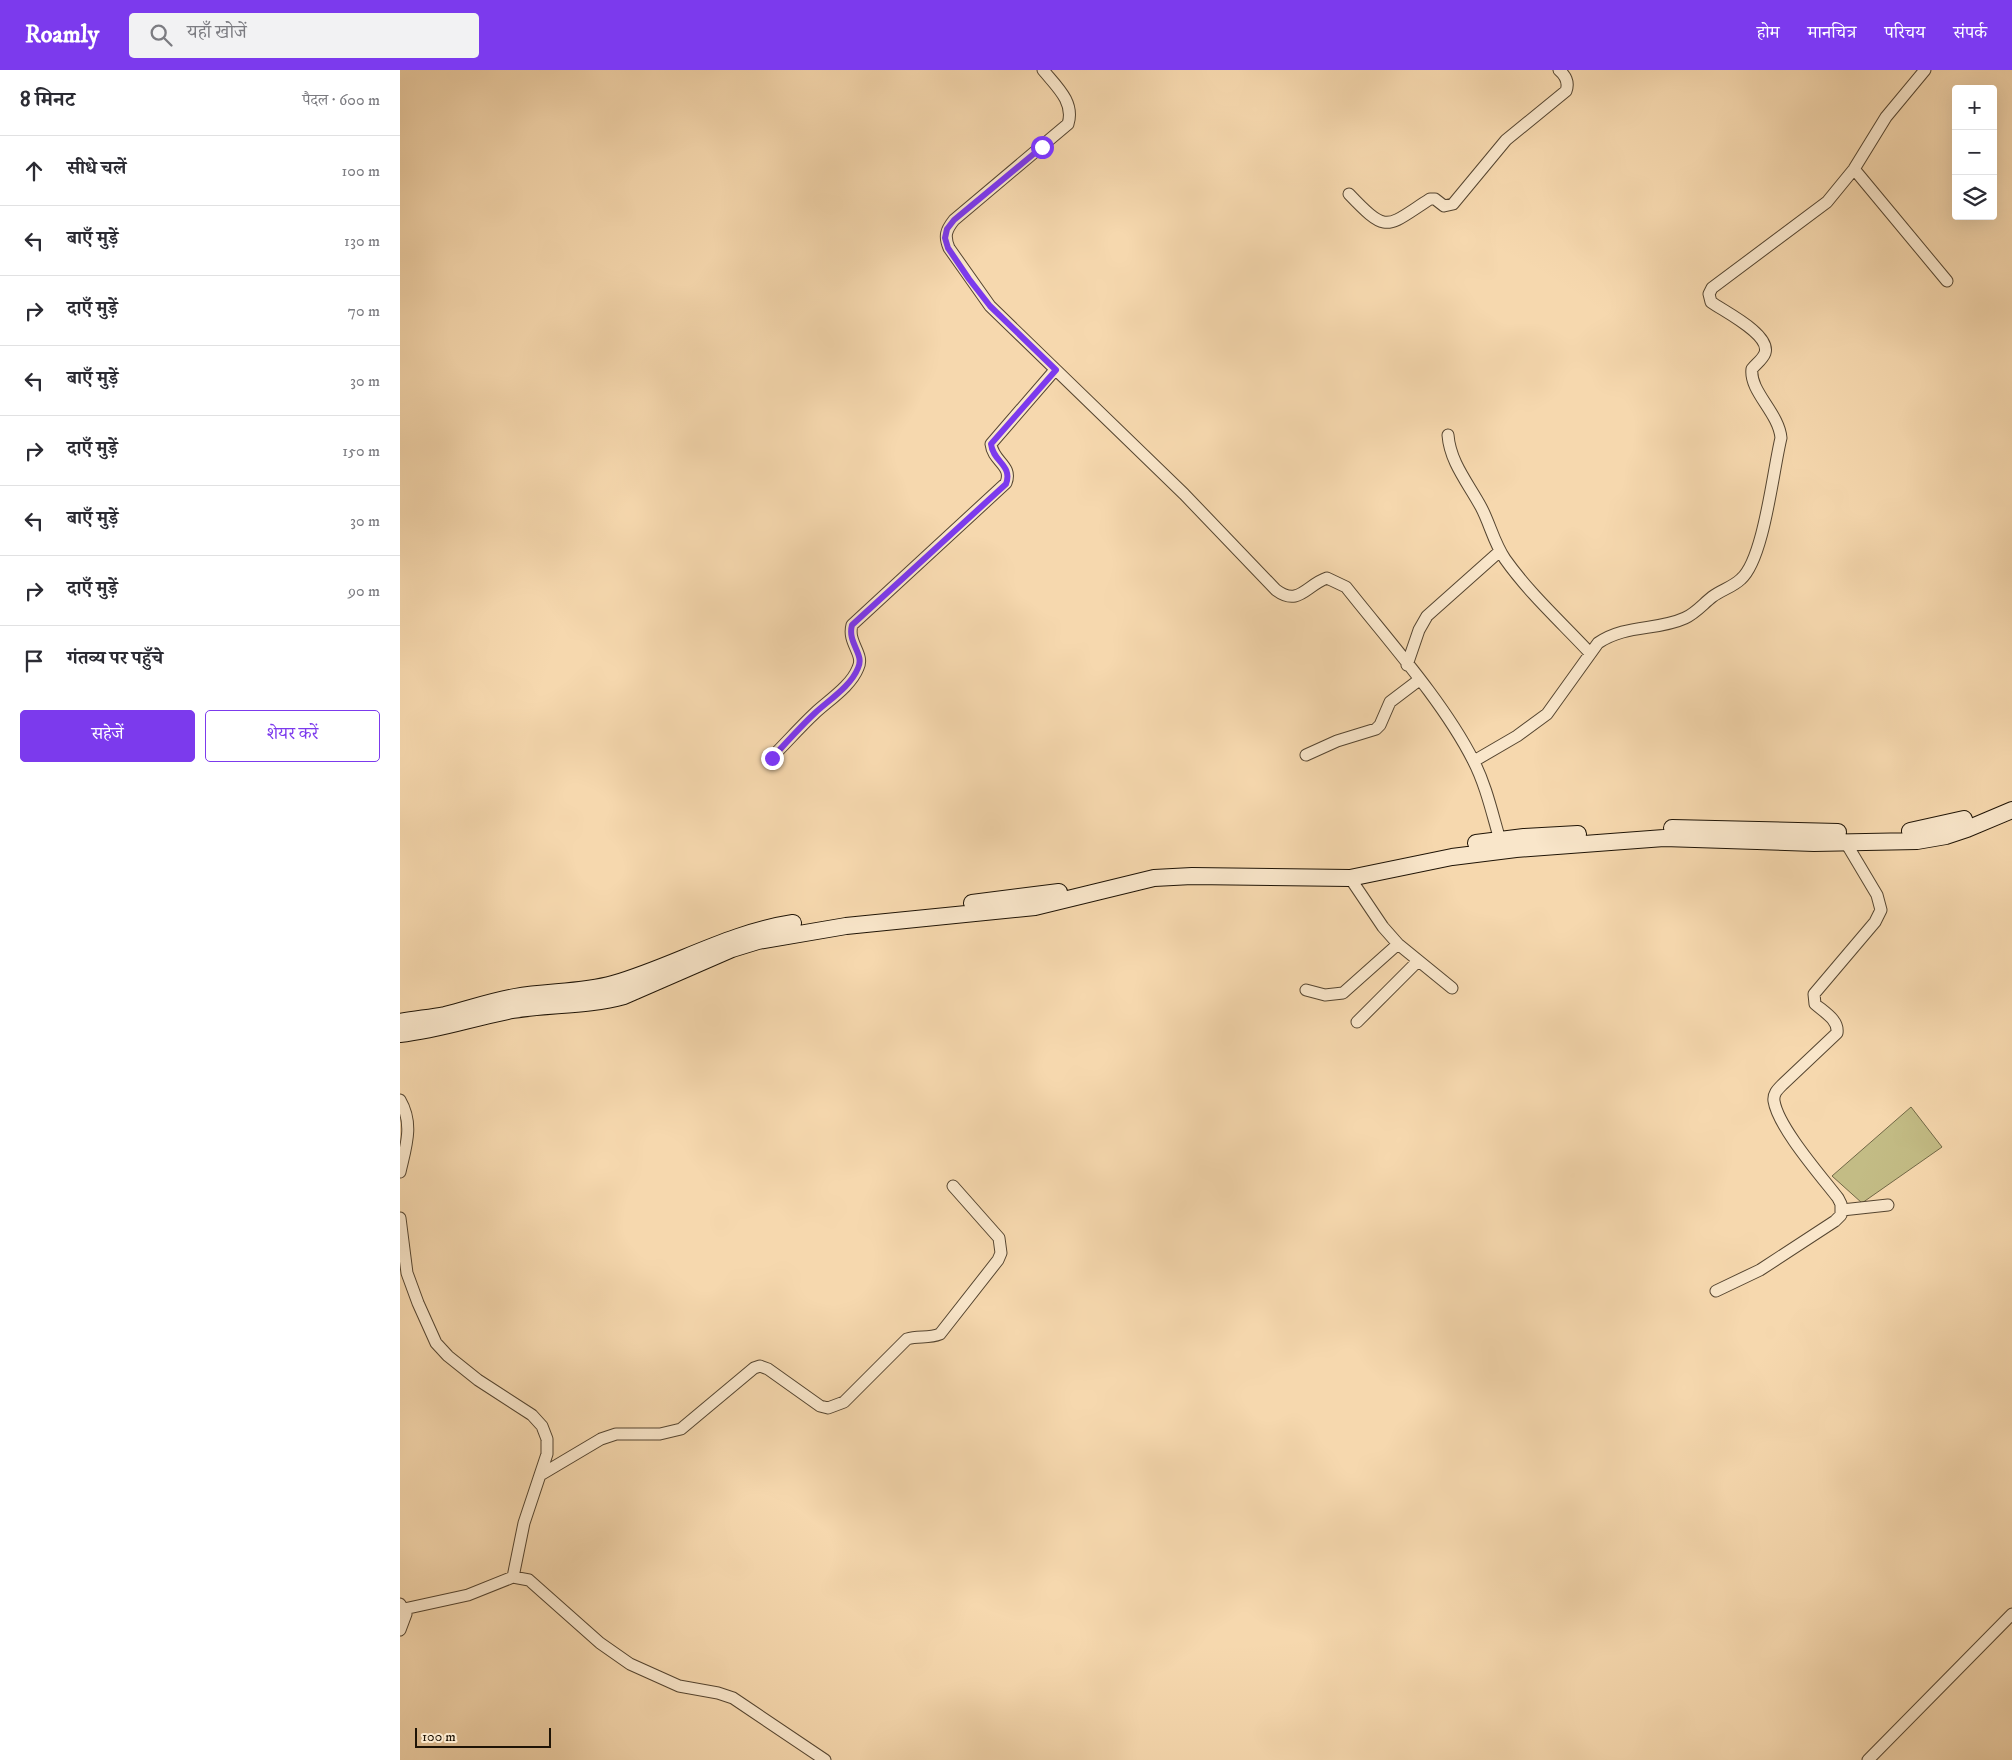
<!DOCTYPE html>
<html lang="hi">
<meta charset="utf-8">
<style>
body{margin:0;font-family:"IM FELL DW Pica","Noto Serif Devanagari",serif;background:#f2f2f3;color:#2b2b33}
.controls{position:absolute;right:15px;top:15px;display:grid;overflow:hidden;border-radius:5px;box-shadow:0 5px 20px #0002}
.controls button{width:45px;height:45px;display:grid;place-items:center;padding:0;border:0;border-bottom:1px solid #e1e1e2;background:#fff;color:#2b2b33;font:25px sans-serif}
.scale{position:absolute;left:15px;bottom:12px;width:136px;box-sizing:border-box;padding-left:5px;border:2px solid #1f1406;border-top:0;font-size:14px;line-height:18px;white-space:nowrap;color:#1f1406;-webkit-text-stroke:4px #f9e6ca;paint-order:stroke}
.stop{position:absolute;width:15px;height:15px;margin:-11px;border:4px solid #7c3aed;border-radius:50%;background:#fff}
.stop.end{background:#7c3aed;border-color:#fff;box-shadow:0 1px 5px #0008}
.list{margin:0;padding:0;list-style:none}
h2{display:flex;justify-content:space-between;align-items:center;height:65px;margin:0;padding:0 20px;font-size:21px}
h2 small{font-size:16px;font-weight:400;color:#7c7c81}
.list li{display:grid;grid-template-columns:32px 1fr auto;gap:15px;align-items:center;box-sizing:border-box;height:70px;padding:0 20px;border-top:1px solid #e1e1e2}
.list b{display:block;font-size:19px;white-space:nowrap}
.list em{font-size:16px;font-style:normal;color:#7c7c81}
.actions{display:flex;gap:10px;padding:15px 20px}
.actions a{flex:1;padding:11px 0;border:1px solid #7c3aed;border-radius:5px;text-align:center;font-size:18px;color:#7c3aed}
.actions .main{background:#7c3aed;color:#fff}
.icon{flex:none;width:28px;height:28px;fill:none;stroke:currentColor;stroke-width:2;stroke-linecap:round;stroke-linejoin:round}
.map{position:relative;flex:none;width:1612px;height:1690px;overflow:hidden}
header{display:flex;align-items:center;gap:30px;box-sizing:border-box;height:70px;padding:0 25px;background:#7c3aed;color:#fff}
header strong{font-size:24px}
nav{display:flex;gap:28px;margin-inline-start:auto;font-size:18px}
.search{width:350px;height:45px;background:#f2f2f3;display:flex;align-items:center;gap:12px;box-sizing:border-box;padding:0 18px;border-radius:5px;color:#7c7c81;font-size:19px}
main{display:flex}
aside{flex:1;background:#fff}
.map>svg:first-child{display:block}
</style>
<header>
<strong>Roamly</strong>
<div class="search"><svg class="icon" aria-label="search" viewBox="0 0 24 24"><circle cx="10" cy="10" r="6"/><path d="M15 15l6 6"/></svg>यहाँ खोजें</div>
<nav><a>होम</a><a>मानचित्र</a><a>परिचय</a><a>संपर्क</a></nav>
</header>
<main>
<aside>
<h2>8 मिनट<small>पैदल · 600 m</small></h2>
<ul class="list">
<li><svg class="icon" aria-label="ahead" viewBox="0 0 24 24"><path d="M12 20V5M6 11l6-6 6 6"/></svg><div><b>सीधे चलें</b></div><em>100 m</em></li>
<li><svg class="icon" aria-label="left" viewBox="0 0 24 24"><path d="M17 20v-9H6M10 6l-5 5 5 5"/></svg><div><b>बाएँ मुड़ें</b></div><em>130 m</em></li>
<li><svg class="icon" aria-label="right" viewBox="0 0 24 24"><path d="M7 20v-9h11M14 6l5 5-5 5"/></svg><div><b>दाएँ मुड़ें</b></div><em>70 m</em></li>
<li><svg class="icon" aria-label="left" viewBox="0 0 24 24"><path d="M17 20v-9H6M10 6l-5 5 5 5"/></svg><div><b>बाएँ मुड़ें</b></div><em>30 m</em></li>
<li><svg class="icon" aria-label="right" viewBox="0 0 24 24"><path d="M7 20v-9h11M14 6l5 5-5 5"/></svg><div><b>दाएँ मुड़ें</b></div><em>150 m</em></li>
<li><svg class="icon" aria-label="left" viewBox="0 0 24 24"><path d="M17 20v-9H6M10 6l-5 5 5 5"/></svg><div><b>बाएँ मुड़ें</b></div><em>30 m</em></li>
<li><svg class="icon" aria-label="right" viewBox="0 0 24 24"><path d="M7 20v-9h11M14 6l5 5-5 5"/></svg><div><b>दाएँ मुड़ें</b></div><em>90 m</em></li>
<li><svg class="icon" aria-label="arrive" viewBox="0 0 24 24"><path d="M6 21V4h12l-3 4 3 4H6"/></svg><div><b>गंतव्य पर पहुँचे</b></div></li>
</ul>
<div class="actions"><a class="main">सहेजें</a><a>शेयर करें</a></div>
</aside>
<div class="map">
<svg width="1612" height="1690" viewBox="0 0 1612 1690">
<rect width="100%" height="100%" fill="#f6d8ae"/>
<filter id="stains"><feTurbulence type="fractalNoise" baseFrequency=".004" numOctaves="4"/><feColorMatrix values="0 0 0 0 .2 0 0 0 0 .09 0 0 0 0 .02 0 0 0 .5 -.17"/></filter>
<radialGradient id="worn" r=".72"><stop offset=".6" stop-color="#630" stop-opacity="0"/><stop offset="1" stop-color="#630" stop-opacity=".3"/></radialGradient>
<!-- green -->
<path fill="#c3bc85" stroke="#716846" d="M1511 1037 1542 1077 1462 1133 1432 1106Z"/>
<g fill="none" stroke-linecap="round" stroke-linejoin="round">
<defs>
<path id="street" d="M643 0C656 16 675 32 668 54L554 150C546 160 544 166 549 178L590 236 784 424 876 520C899 537 906 515 927 508L946 517C987 569 1043 631 1073 690 1086 715 1092 743 1100 770
M1454 99 1547 211
M949 124C988 165 986 157 1030 129H1035L1044 136 1053 134 1106 70 1166 21C1169 13 1166 6 1159 0
M1048 365C1050 392 1068 413 1081 437 1090 454 1094 473 1105 489 1129 523 1161 552 1189 582
M1007 595 1019 560 1027 546 1100 481
M906 685 937 671 976 659 980 655 990 632 1019 610
M371 688C386 673 400 657 415 643 429 630 451 616 458 598 465 584 447 573 452 555L606 413C613 395 593 392 591 374L655 300
M1074 691 1117 666 1147 644 1198 573C1226 554 1257 561 1285 548 1296 543 1303 534 1312 527 1321 520 1333 517 1341 509 1364 489 1373 400 1381 368 1379 343 1349 321 1352 299 1356 294 1363 289 1365 283 1371 264 1323 241 1311 232L1309 224 1312 218 1427 132 1454 99 1486 47 1525 0
M950 808 983 857 998 874 1052 918
M906 920 925 925 943 923 998 874
M957 952 1017 892
M0 1030C14 1054 6 1076 0 1102
M1442 1140 1488 1135
M0 1148 7 1203 18 1233 36 1273 48 1286 78 1310 132 1345 142 1356 147 1369V1384L124 1453 113 1507
M1316 1221 1360 1200 1435 1151 1441 1145V1134L1438 1128C1421 1106 1378 1057 1374 1031 1373 1024 1377 1020 1382 1015L1437 963C1439 950 1424 942 1415 934L1414 924 1475 852 1481 840 1477 825 1446 773
M142 1404 201 1369 216 1364H260L281 1359 354 1298 360 1296 368 1299 420 1336 428 1338 444 1332 507 1269C518 1265 528 1269 540 1264L598 1190 601 1183 599 1168 553 1116
M0 1534 6 1544 0 1560
M4 1539 68 1525 113 1507 129 1510 200 1573 230 1594 279 1616 318 1623 333 1628 425 1690
M1468 1690 1612 1544"/>
<path id="secondary" d="M1272 758 1438 762
M1510 761 1564 749
M1076 773 1124 767 1178 764
M572 833 659 822
M0 952C15 949 30 948 45 945 69 939 92 931 115 927 148 921 181 923 213 914 275 896 328 863 393 853
M0 964C39 960 75 947 113 940 150 934 188 936 224 926L332 879 358 871 446 856 635 837 754 808 792 806 950 808 1052 787 1116 779 1264 768 1414 773 1517 771 1546 766 1567 759 1612 740"/>
</defs>
<!-- street casing -->
<use href="#street" stroke="#554530" stroke-width="13"/>
<!-- secondary casing -->
<use href="#secondary" stroke="#1f1406" stroke-width="18"/>
<!-- street -->
<use href="#street" stroke="#f9e6ca" stroke-width="11"/>
<!-- secondary -->
<use href="#secondary" stroke="#f9e6ca" stroke-width="16"/>
</g>
<g fill="none" stroke-linecap="round" stroke-linejoin="round">
<!-- route -->
<path stroke="#7c3aed" stroke-width="6" d="M372 688C386 673 400 657 415 643 429 630 451 616 458 598 465 584 447 573 452 555L606 414C613 395 593 392 591 374L656 300 590 236 569 209 548 178 545 168 547 159 554 150 642 77"/>
</g>
<rect width="100%" height="100%" filter="url(#stains)"/>
<rect width="100%" height="100%" fill="url(#worn)"/>
</svg>
<div class="controls">
<button>+</button>
<button>−</button>
<button><svg class="icon" aria-label="layers" viewBox="0 0 24 24"><path d="M12 4l9 5-9 5-9-5zM3 14l9 5 9-5"/></svg></button>
</div>
<div class="scale">100 m</div>
<div class="stop" style="left:642px;top:77px"></div>
<div class="stop end" style="left:372px;top:688px"></div>
</div>
</main>
